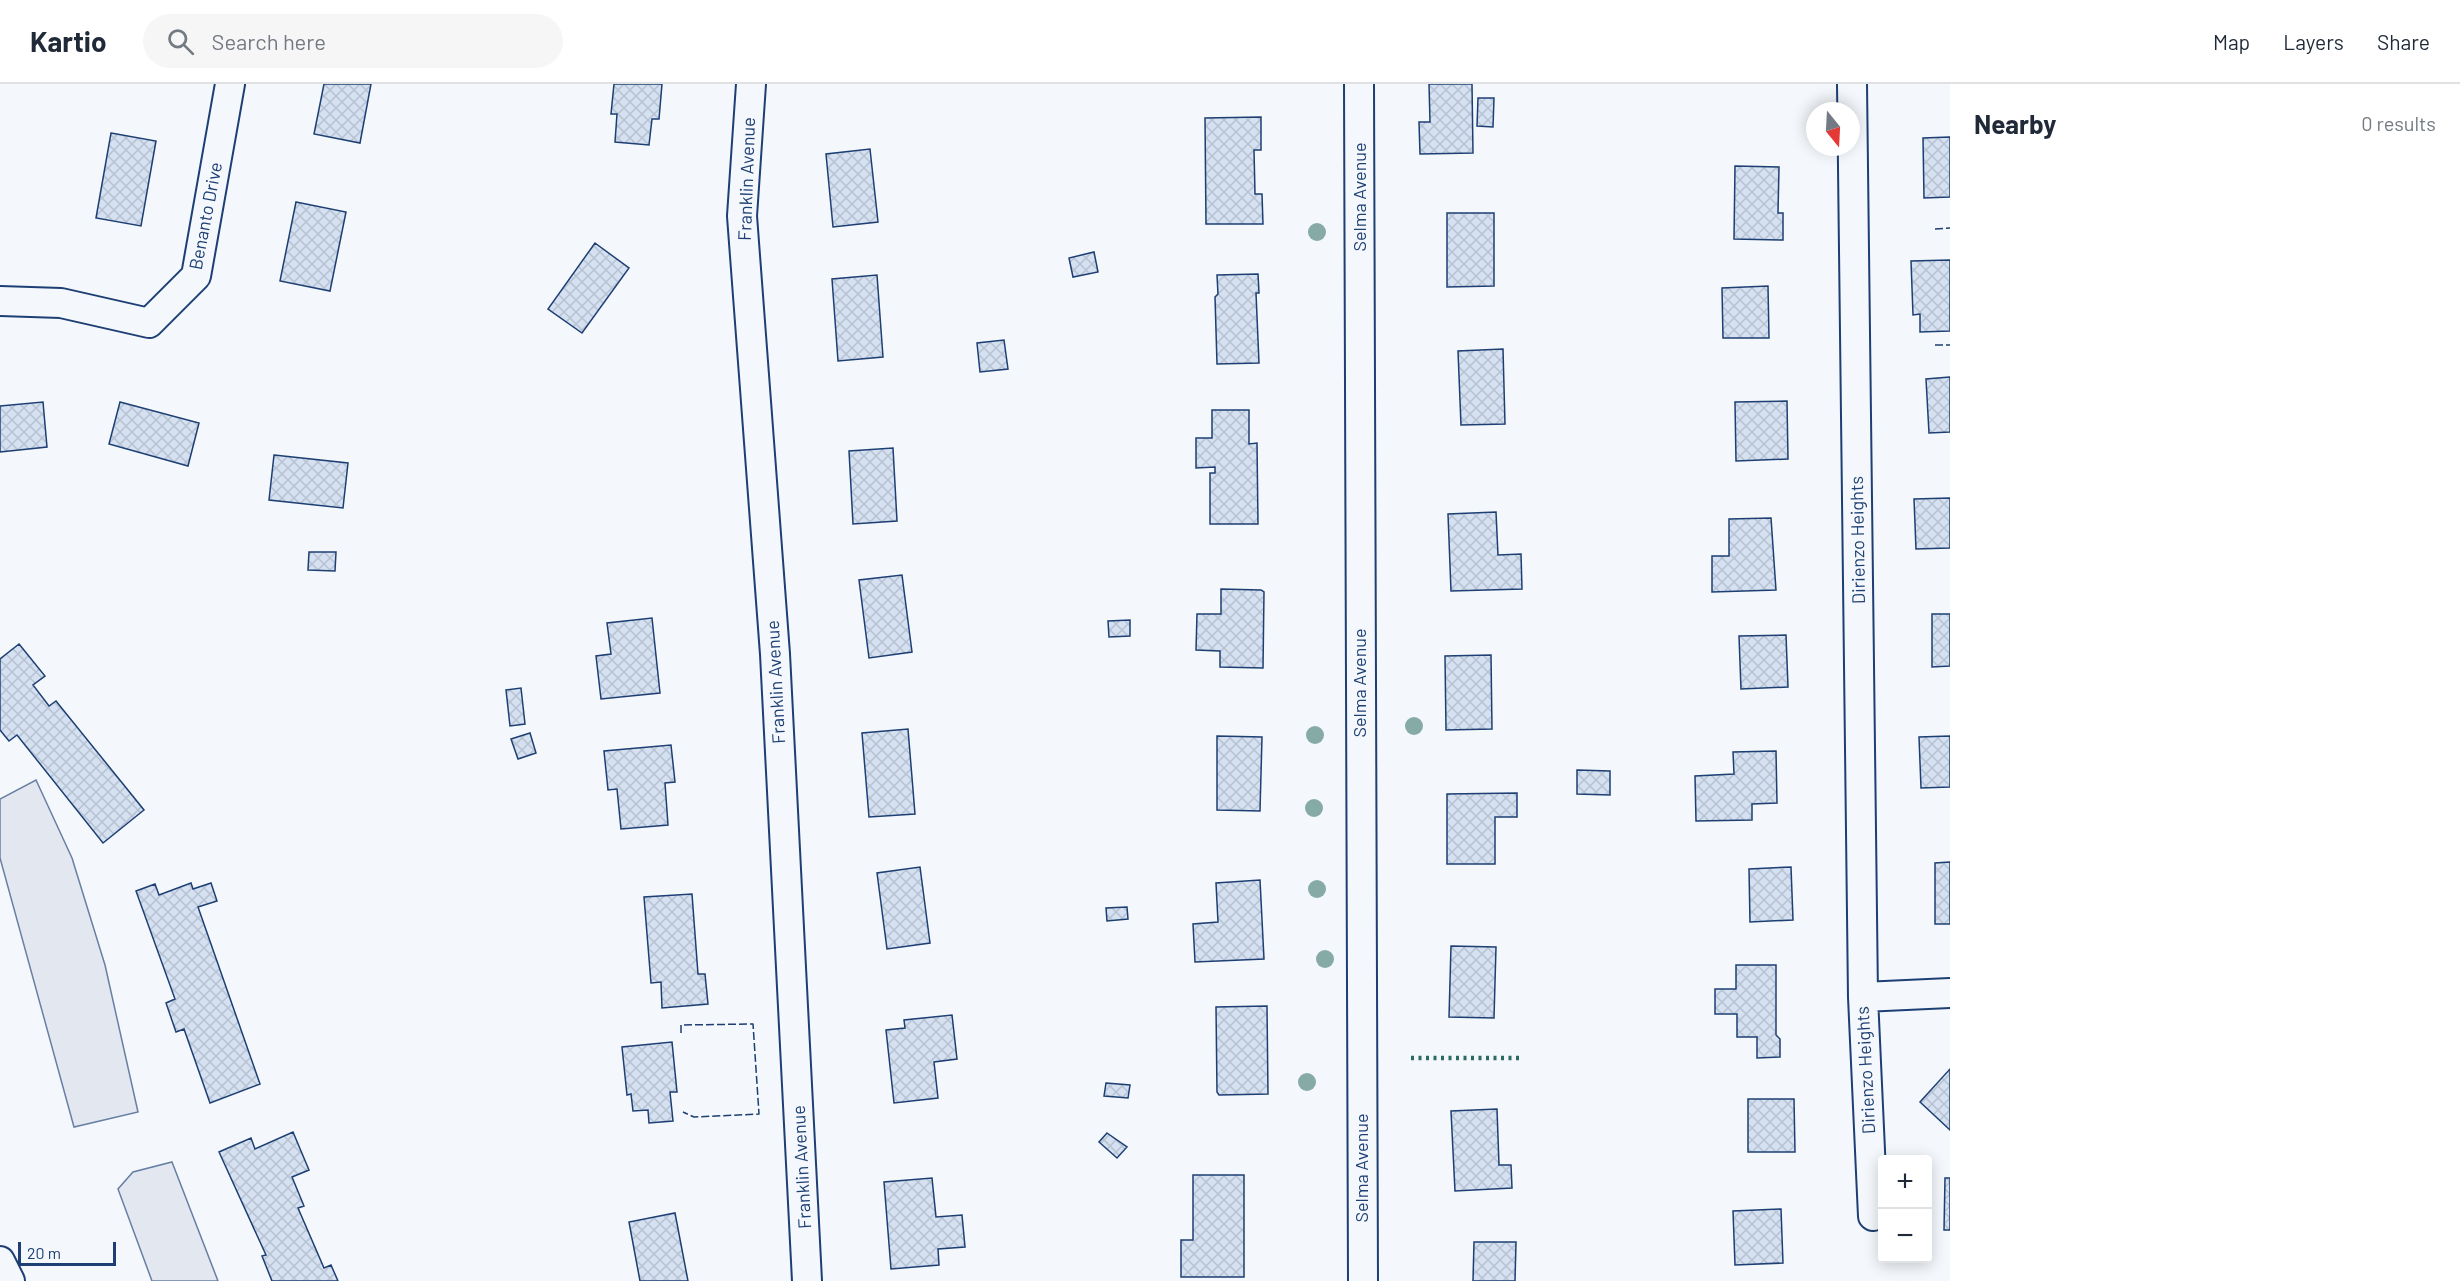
<!DOCTYPE html>
<meta charset="utf-8">
<style>
body{margin:0;font-family:Barlow,sans-serif;background:#f6f6f7;color:#1f2937}
.controls{position:absolute;right:18px;bottom:18px;display:grid;overflow:hidden;border-radius:6px;box-shadow:0 3px 15px #0003}
.controls button{width:54px;height:54px;display:grid;place-items:center;padding:0;border:0;border-bottom:2px solid #e0e1e3;background:#fff;color:#1f2937;font:30px sans-serif}
.compass{position:absolute;left:1806px;top:18px;width:54px;height:54px;border-radius:50%;background:#fff;box-shadow:0 3px 15px #0003;rotate:162deg}
.scale{position:absolute;left:18px;bottom:15px;width:98px;box-sizing:border-box;padding-left:6px;border:3px solid #1d3f73;border-top:0;font-size:16px;line-height:21px;white-space:nowrap;color:#1d3f73;-webkit-text-stroke:4px #f4f7fb;paint-order:stroke}
.list{margin:0;padding:0;list-style:none}
h2{display:flex;justify-content:space-between;align-items:center;height:78px;margin:0;padding:0 24px;font-size:26px}
h2 small{font-size:20px;font-weight:400;color:#747a83}
.icon{flex:none;width:33px;height:33px;fill:none;stroke:currentColor;stroke-width:2;stroke-linecap:round;stroke-linejoin:round}
.map{position:relative;flex:none;width:1950px;height:1197px;overflow:hidden}
header{display:flex;align-items:center;gap:36px;box-sizing:border-box;height:84px;padding:0 30px;background:#fff;border-bottom:2px solid #e0e1e3}
header strong{font-size:28px}
nav{display:flex;gap:33px;margin-inline-start:auto;font-size:21px}
.search{width:420px;height:54px;background:#f6f6f7;display:flex;align-items:center;gap:15px;box-sizing:border-box;padding:0 21px;border-radius:33px;color:#747a83;font-size:22px}
main{display:flex}
aside{flex:1;background:#fff}
.map>svg:first-child{display:block}
</style>
<header>
<strong>Kartio</strong>
<div class="search"><svg class="icon" aria-label="search" viewBox="0 0 24 24"><circle cx="10" cy="10" r="6"/><path d="M15 15l6 6"/></svg>Search here</div>
<nav><a>Map</a><a>Layers</a><a>Share</a></nav>
</header>
<main>
<div class="map">
<svg width="1950" height="1197" viewBox="0 0 1950 1197">
<defs>
<pattern id="building-cross-hatch" width="8" height="8" patternUnits="userSpaceOnUse" patternTransform="scale(1.5)"><rect width="8" height="8" fill="#d5e0f0"/><path d="M0 0l8 8M0 8l8-8" fill="none" stroke="#b6c1d1"/></pattern>
</defs>
<rect width="100%" height="100%" fill="#f4f7fb"/>
<!-- parking -->
<path fill="#e3e8f0" stroke="#687fa3" stroke-width="1.5" d="M36 696 72 774 105 881 138 1028 74 1043 0 774V715Z
M172 1078 218 1197H152L118 1105 133 1088Z"/>
<!-- building -->
<path fill="url(#building-cross-hatch)" stroke="#1d3f73" stroke-width="1.5" d="M324 0H371L360 59 314 50Z
M614 0H662L659 35H652L649 61 615 58 617 30H611Z
M1429 0H1472L1473 69 1420 70 1419 38H1430Z
M1478 14H1494L1493 43 1477 42Z
M1261 33V66H1254L1255 110H1262L1263 140H1206L1205 34Z
M111 49 156 57 141 142 96 134Z
M1950 53V113L1924 114 1923 54Z
M870 65 878 138 833 143 826 70Z
M1735 82 1779 83 1778 129H1783V156L1734 155Z
M296 118 346 128 330 207 280 197Z
M1447 129H1494V202L1447 203Z
M595 159 629 184 582 249 548 225Z
M1094 168 1098 188 1073 193 1069 174Z
M1950 176V247L1920 248V230L1913 231 1911 177Z
M1258 190 1259 209H1256L1259 279 1217 280 1215 213 1218 210 1217 191Z
M877 191 883 273 838 277 832 195Z
M1768 202 1769 254H1723L1722 204Z
M1004 256 1008 285 980 288 977 259Z
M1503 265 1505 340 1461 341 1458 267Z
M1950 293V348L1929 349 1926 295Z
M1787 317 1788 375 1736 377 1735 318Z
M43 318 47 363 0 368V322Z
M120 318 199 339 188 382 109 360Z
M1212 326H1249V360L1257 359 1258 440H1210V389H1215V383L1196 384V354H1212Z
M893 364 897 437 853 440 849 367Z
M274 371 348 379 343 424 269 416Z
M1950 414V464L1916 465 1914 415Z
M1496 428 1498 471 1521 470 1522 505 1451 507 1448 430Z
M1771 434 1776 506 1712 508V472H1729V435Z
M309 468H336L335 487 308 486Z
M902 491 912 568 869 574 859 496Z
M1221 505 1261 506 1264 508 1263 584 1220 583V567L1196 566 1197 530H1221Z
M1932 530H1950V582L1932 583Z
M652 534 660 609 601 615 596 572 611 570 607 539Z
M1130 536V552L1109 553 1108 537Z
M1786 551 1788 603 1741 605 1739 552Z
M19 560 45 592 33 601 49 622 56 617 144 726 103 759 17 651 9 657 0 646V575Z
M1491 571 1492 645 1446 646 1445 572Z
M521 604 525 640 510 642 506 606Z
M908 645 915 730 869 733 862 649Z
M530 649 536 669 518 675 511 655Z
M1217 652 1262 653 1260 727 1217 726Z
M1950 652V703L1921 704 1919 653Z
M671 661 675 698 665 699 668 741 621 745 617 705 608 706 604 667Z
M1776 667 1777 719 1752 720V736L1696 737 1695 692 1734 690 1733 668Z
M1577 686 1610 687V711L1577 710Z
M1517 709V733H1495V780H1447V710Z
M1950 778V840H1935V779Z
M920 783 930 859 887 865 877 789Z
M1791 783 1793 836 1750 838 1749 785Z
M1260 796 1264 875 1195 878 1193 840 1218 838 1216 799Z
M191 799 193 805 211 799 217 817 198 823 260 1000 210 1019 184 945 176 948 166 919 175 915 136 807 155 800 159 811Z
M692 810 698 890H705L708 920 662 924 661 898 651 899 644 813Z
M1127 823 1128 835 1107 837 1106 824Z
M1451 862 1496 863 1494 934 1449 933Z
M1736 881H1776V951L1780 955V973L1757 974V953H1737V930H1715V905H1736Z
M1267 922 1268 1010 1219 1011 1217 1008 1216 923Z
M952 931 957 975 934 978 938 1014 894 1019 886 946 905 944 904 936Z
M672 958 677 1008H670L673 1037 649 1039 648 1026 633 1027 631 1010 627 1011 622 963Z
M1950 985V1046L1920 1018Z
M1106 999 1130 1001 1128 1014 1104 1012Z
M1748 1015H1794L1795 1068H1748Z
M1497 1025 1499 1081H1511L1512 1104 1455 1107 1451 1027Z
M293 1048 309 1086 292 1093 304 1122 298 1124 324 1184 331 1181 338 1197H272L262 1172 266 1171 219 1068 251 1054 255 1065Z
M1107 1049 1127 1063 1117 1074 1099 1058Z
M1193 1091H1244V1193H1181V1156H1193Z
M932 1094 936 1133 962 1131 965 1163 938 1165 939 1181 891 1185 884 1098Z
M1945 1094H1950V1146H1944Z
M1781 1125 1783 1179 1735 1181 1733 1127Z
M675 1129 688 1197H640L629 1138Z
M1474 1158H1516L1515 1197H1473Z"/>
<g fill="none" stroke-linecap="round" stroke-linejoin="round">
<defs>
<path id="street" d="M751 0 742 132 775 570 807 1197
M1359 0C1363 399 1359 798 1363 1197
M1852 0 1863 913 1873 1132
M0 217 61 219 149 239 196 192 230 0
M1863 913 1950 909
M0 1177 10 1197"/>
</defs>
<!-- street casing -->
<use href="#street" stroke="#1d3f73" stroke-width="32"/>
<!-- street -->
<use href="#street" stroke="#f4f7fb" stroke-width="28"/>
<!-- hedge -->
<path stroke="#2c6c60" stroke-width="4.5" stroke-dasharray="3 4.5" stroke-linecap="butt" d="M1411 974H1522"/>
<!-- fence -->
<path stroke="#1d3f73" stroke-width="1.5" stroke-dasharray="8 3" stroke-linecap="butt" d="M1935 145 1950 144
M1935 261H1950
M681 949V941L753 940 759 1030 694 1033 683 1028"/>
</g>
<!-- trees -->
<g fill="#86aba6">
<circle cx="1317" cy="148" r="9"/>
<circle cx="1414" cy="642" r="9"/>
<circle cx="1315" cy="651" r="9"/>
<circle cx="1314" cy="724" r="9"/>
<circle cx="1317" cy="805" r="9"/>
<circle cx="1325" cy="875" r="9"/>
<circle cx="1307" cy="998" r="9"/>
</g>
<g text-anchor="middle" stroke-width="4.5" stroke-linejoin="round" paint-order="stroke">
<!-- street labels -->
<g font-size="18" fill="#1d3f73" stroke="#f4f7fb">
<text transform="translate(747 95) rotate(-88)" y="6">Franklin Avenue</text>
<text transform="translate(1360 113) rotate(-90)" y="6">Selma Avenue</text>
<text transform="translate(206 132) rotate(-79)" y="6">Benanto Drive</text>
<text transform="translate(1858 456) rotate(-91)" y="6">Dirienzo Heights</text>
<text transform="translate(776 598) rotate(-93)" y="6">Franklin Avenue</text>
<text transform="translate(1360 599) rotate(-90)" y="6">Selma Avenue</text>
<text transform="translate(1866 986) rotate(-93)" y="6">Dirienzo Heights</text>
<text transform="translate(802 1083) rotate(-93)" y="6">Franklin Avenue</text>
<text transform="translate(1362 1084) rotate(-90)" y="6">Selma Avenue</text>
</g>
</g>
</svg>
<div class="controls">
<button>+</button>
<button>−</button>
</div>
<svg class="compass" viewBox="-18 -18 36 36"><path d="M0-13l5 13h-10z" fill="#e53935"/><path d="M0 13l5-13h-10z" fill="#747a83"/></svg>
<div class="scale">20 m</div>
</div>
<aside>
<h2>Nearby<small>0 results</small></h2>
<ul class="list">
</ul>
</aside>
</main>
